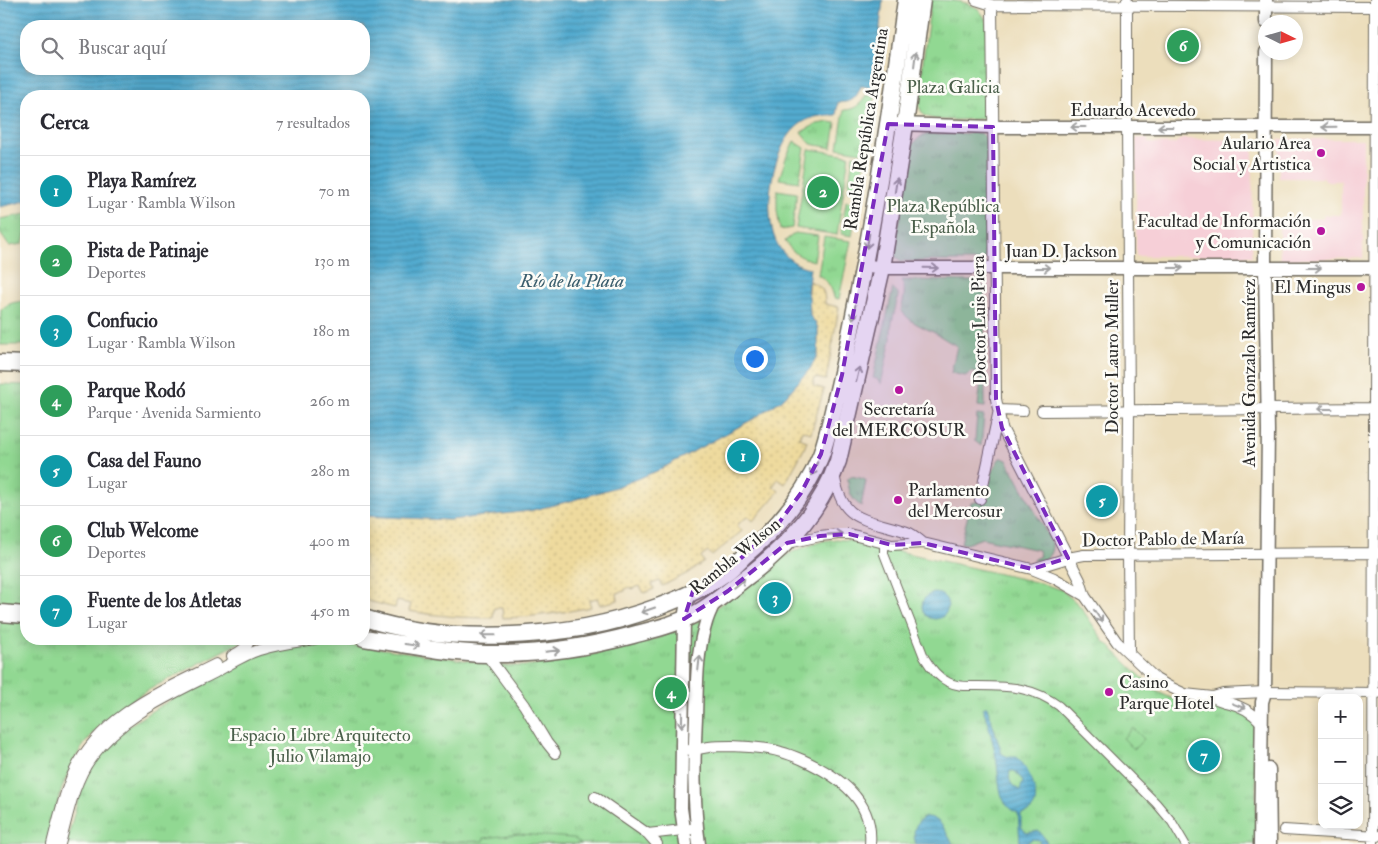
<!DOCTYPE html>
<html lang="es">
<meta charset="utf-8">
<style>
body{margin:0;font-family:"IM FELL Double Pica",serif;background:#f7f7f7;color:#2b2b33}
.controls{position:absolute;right:15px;bottom:15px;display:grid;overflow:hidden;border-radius:10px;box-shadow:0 2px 12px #0003}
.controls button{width:45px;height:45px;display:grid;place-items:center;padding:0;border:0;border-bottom:1px solid #e1e1e2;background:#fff;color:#2b2b33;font:25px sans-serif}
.compass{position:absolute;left:1258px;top:15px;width:45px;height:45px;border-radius:50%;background:#fff;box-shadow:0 2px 12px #0003;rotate:95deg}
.you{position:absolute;left:754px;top:358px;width:18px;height:18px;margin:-12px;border:4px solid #fff;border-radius:50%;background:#1a73e8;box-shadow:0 0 0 8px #1a73e833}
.badge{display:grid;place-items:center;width:32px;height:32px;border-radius:50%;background:#b5179e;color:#fff;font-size:16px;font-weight:700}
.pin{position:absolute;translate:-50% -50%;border:2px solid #fff;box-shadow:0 1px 5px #0006}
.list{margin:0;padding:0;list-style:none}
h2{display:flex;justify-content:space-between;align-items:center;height:65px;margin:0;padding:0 20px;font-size:21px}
h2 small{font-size:16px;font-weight:400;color:#7c7c81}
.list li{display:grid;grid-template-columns:32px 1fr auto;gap:15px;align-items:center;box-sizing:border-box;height:70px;padding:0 20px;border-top:1px solid #e1e1e2}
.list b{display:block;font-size:19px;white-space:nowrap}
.list p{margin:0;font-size:16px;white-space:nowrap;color:#7c7c81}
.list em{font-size:16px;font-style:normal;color:#7c7c81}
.icon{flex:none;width:28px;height:28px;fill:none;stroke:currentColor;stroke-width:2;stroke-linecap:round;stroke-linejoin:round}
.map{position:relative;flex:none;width:1378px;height:844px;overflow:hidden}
.search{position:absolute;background:#fff;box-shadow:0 2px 12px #0003;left:20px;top:20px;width:350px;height:55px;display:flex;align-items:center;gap:12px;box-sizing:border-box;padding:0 18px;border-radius:20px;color:#7c7c81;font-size:19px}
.panel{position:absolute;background:#fff;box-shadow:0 2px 12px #0003;left:20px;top:90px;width:350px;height:555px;border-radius:20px}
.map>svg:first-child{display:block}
</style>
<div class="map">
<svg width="1378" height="844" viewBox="0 0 1378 844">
<defs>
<pattern id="grass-tufts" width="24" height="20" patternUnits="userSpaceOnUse" patternTransform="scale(1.25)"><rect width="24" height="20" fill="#91d892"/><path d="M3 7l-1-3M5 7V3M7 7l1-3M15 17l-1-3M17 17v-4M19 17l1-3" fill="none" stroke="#7dba7e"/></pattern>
<pattern id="sand-dots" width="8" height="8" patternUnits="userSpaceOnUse" patternTransform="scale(1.25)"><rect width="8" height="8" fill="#eeda9e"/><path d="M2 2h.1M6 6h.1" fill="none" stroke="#cb8" stroke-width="1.8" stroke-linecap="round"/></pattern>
<pattern id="water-rules" width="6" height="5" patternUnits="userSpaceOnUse" patternTransform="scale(1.25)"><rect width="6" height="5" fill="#52aacf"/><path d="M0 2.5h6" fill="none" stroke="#448ba8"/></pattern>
</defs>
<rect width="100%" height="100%" fill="#fdfcf7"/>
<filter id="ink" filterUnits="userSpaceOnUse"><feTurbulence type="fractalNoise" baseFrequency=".02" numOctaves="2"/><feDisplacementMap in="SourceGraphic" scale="10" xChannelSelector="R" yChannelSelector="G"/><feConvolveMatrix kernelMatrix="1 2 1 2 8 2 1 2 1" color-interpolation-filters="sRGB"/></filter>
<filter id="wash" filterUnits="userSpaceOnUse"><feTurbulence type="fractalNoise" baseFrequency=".0096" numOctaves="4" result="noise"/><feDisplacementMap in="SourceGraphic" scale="20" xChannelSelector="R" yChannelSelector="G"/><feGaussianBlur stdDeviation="1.12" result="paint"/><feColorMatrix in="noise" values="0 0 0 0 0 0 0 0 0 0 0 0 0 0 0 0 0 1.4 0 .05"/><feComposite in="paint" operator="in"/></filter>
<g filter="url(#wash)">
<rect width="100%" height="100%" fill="#ecdebc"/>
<!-- built -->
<path fill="#f6cfd7" d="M1136 138 1148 139V143L1174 144 1182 139 1253 140 1252 256H1136Z
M1279 139H1363V258L1280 260 1279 219H1323L1324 215H1341V181H1324V178H1279Z"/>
<!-- grass -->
<path fill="url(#grass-tufts)" stroke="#5e825e" d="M931 0C955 0 979 0 987 23L986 114 984 118 981 119C968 119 934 123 924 115 920 111 919 105 918 100Z
M866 95 875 96 866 153 838 148 844 110C854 110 862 104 866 95Z
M829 122 836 123 832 148 811 144 801 132 817 124Z
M980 133C986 135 986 141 987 146L985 258 980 261H901L895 256 894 253 912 145 920 137 927 134Z
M794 141 805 148 799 182 779 179 786 158Z
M853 155 865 157 859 192 848 190Z
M777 190 797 193 792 228 780 230 777 210Z
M846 201 857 203 852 236 841 234Z
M26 214V231L23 244 9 246 0 233V219Z
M795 233 818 236 814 261C801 258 791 252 785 241Z
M824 237 851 241 839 299 834 298C832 287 827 280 818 275Z
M902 280 978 281 984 287 985 407 978 406 981 381 979 374 972 372 965 376 951 373 957 346C949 342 942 337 935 333 922 326 910 323 901 310 904 299 906 291 902 280Z
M893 288 898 293V296L891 327V339L881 384 877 379 873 378Z
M26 301V345H0L1 310C8 302 17 302 26 301Z
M0 384 26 385V608L0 605Z
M977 415 984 416 981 446 975 441Z
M1000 458H1002L1007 460 1052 543C1053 556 1045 562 1032 560L1040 556 1038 550 982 538 966 544 961 543 971 503H973L987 498C990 485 991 468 1000 458Z
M851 476 864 479 866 481 861 506C851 500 848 489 848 478Z
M836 539 853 541 1040 583 1062 590 1080 606 1103 640 1156 691 1171 698 1192 704 1236 707 1251 717 1256 730V844H66L80 792 96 758 106 745 133 723 158 707 254 655 275 648 311 644H333L370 647 506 666H525L579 658 655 639 699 621 780 558 797 550 823 541Z
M0 620 26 623V639H245L243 641C222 652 200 663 179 674 137 695 101 715 76 757 61 783 54 815 47 844H0Z"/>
<!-- sand -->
<path fill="url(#sand-dots)" stroke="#8c8264" d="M809 281C822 286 825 290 825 304L839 307 826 380 815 378 813 386 824 389 811 433 802 430 799 438 807 441 804 449 785 484 778 479 773 486 779 491 753 521 748 516 737 525 742 531 712 556 708 552 701 557 704 562 686 574 662 586 659 581 652 584 654 589 644 593 640 586 632 589 631 587 625 589V591L617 593 618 600 600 605 597 598 589 600 591 607C561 613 533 617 503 618L502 608H494L493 618C465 618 437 616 409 611L411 604 397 601 395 608 364 600V516L449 520 529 511 570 501 616 487 657 471 755 418 783 399 796 385 818 354V328L815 322 810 316C810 303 807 293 809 281Z"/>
<!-- pitch -->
<path fill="#91d892" stroke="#5e825e" d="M809 149 849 155 837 235 796 228Z
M1133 728 1144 739 1134 749 1123 738Z
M519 834 573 838 581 844H441V842L483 841 484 838Z"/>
<!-- water -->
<path fill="url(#water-rules)" stroke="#3e6a7d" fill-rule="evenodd" d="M0 0H883L873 88 861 86C856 99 852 103 838 102L836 115C824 115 813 116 803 122 771 141 760 217 779 247 786 258 797 266 810 268L807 292 809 296 810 316 815 322 818 328V354L810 369 783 399 755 418 657 471 616 487 570 501 529 511 449 520 364 516V96H26V201L0 207ZM26 26H364V69H26Z
M922 606a13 13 0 1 1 26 0a13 13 0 1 1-26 0Z
M987 706 1002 754 1009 757H1017C1029 768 1050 811 1021 814V826L1026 833 1039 831 1046 840 1047 844H1040L1039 840 1032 839 1027 843V844H1020L1018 813C996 806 1000 776 996 758 993 741 988 724 983 708ZM1010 771H1015L1023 781 1020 790C1011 786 1008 781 1010 771Z
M925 817C941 816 946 833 953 844H916C912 833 914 823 925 817Z"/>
</g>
<g filter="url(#ink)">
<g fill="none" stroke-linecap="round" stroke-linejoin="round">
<defs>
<path id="pedestrian" d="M884 544V554L924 657C930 667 937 677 948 682 957 687 968 686 978 686 1010 686 1033 687 1059 706L1156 803 1172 822 1185 844"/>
<path id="minor" d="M976 0 992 5 1378 7
M1127 0V127L1129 411 1128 555 1129 653
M992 5 996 399 1002 428 1080 580 1085 596 1117 642 1156 679 1170 687 1185 694 1213 697 1223 694 1265 692 1378 693
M1042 411 1378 408
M834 473C841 525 868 518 907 532 913 534 918 539 923 543
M980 499 999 410 1023 411
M788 543 820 536 838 534H849L892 545 923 543 1032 569 1068 558 1084 555 1378 553
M1032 569 1054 578 1085 596
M486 654 524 705 547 743 555 753
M232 656C240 652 247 648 250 639
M1213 697C1219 701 1222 701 1229 703 1242 706 1252 712 1261 722
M690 750C696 750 702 748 709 747 716 746 724 746 732 746 748 747 766 747 781 752 789 754 796 757 803 760 838 776 874 800 870 844
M595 797 648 834 657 844
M1284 830 1378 836
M648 834 691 829
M52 844C58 821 63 796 73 774 100 715 162 691 216 664
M60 844C68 815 73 783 91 758 122 716 166 697 212 674 227 666 243 655 259 650 278 644 296 642 315 639
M1373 844 1375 0"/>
<path id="tertiary" d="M1266 22V0
M898 124 993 127H1378
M864 265 882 268H1378
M1269 769 1270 844
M686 844 681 808 684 619 687 601 693 591
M699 844C693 802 694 760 696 717 697 687 696 655 705 626 707 617 711 609 715 601
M1260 844 1262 702 1265 692 1268 431 1265 268 1266 52"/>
<path id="primary" d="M0 363 26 364
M0 613 26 615
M364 618C435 641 513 639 586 627 629 619 689 599 724 574 731 569 737 563 743 557 776 529 805 496 821 455 827 438 831 420 835 402 845 363 852 324 860 285 879 191 893 95 906 0
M364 638C405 644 446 653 487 654 537 655 585 648 633 635 655 629 677 624 697 613 717 602 734 586 752 573 790 543 822 508 838 461L882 268 905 125 922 0"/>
</defs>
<!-- pedestrian casing -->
<use href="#pedestrian" stroke="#6f6a5e" stroke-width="10"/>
<!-- minor casing -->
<use href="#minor" stroke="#6f6a5e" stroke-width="12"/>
<!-- tertiary casing -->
<use href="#tertiary" stroke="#6f6a5e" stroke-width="15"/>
<!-- primary casing -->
<use href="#primary" stroke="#6f6a5e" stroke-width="19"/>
<!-- pedestrian -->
<use href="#pedestrian" stroke="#fff" stroke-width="8"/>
<!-- minor -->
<use href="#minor" stroke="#fff" stroke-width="10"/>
<!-- tertiary -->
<use href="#tertiary" stroke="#fff" stroke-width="12"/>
<!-- primary -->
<use href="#primary" stroke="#fff" stroke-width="16"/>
</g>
<!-- one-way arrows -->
<defs><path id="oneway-shaft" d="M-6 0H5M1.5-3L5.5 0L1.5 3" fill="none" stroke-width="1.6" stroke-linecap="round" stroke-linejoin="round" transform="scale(1.25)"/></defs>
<g stroke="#a0a0a0">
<use href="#oneway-shaft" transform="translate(915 59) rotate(-83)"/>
<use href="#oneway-shaft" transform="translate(1078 127) rotate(180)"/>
<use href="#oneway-shaft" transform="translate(1165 127) rotate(-180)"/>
<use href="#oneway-shaft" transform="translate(1329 127) rotate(179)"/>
<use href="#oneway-shaft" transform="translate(896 185) rotate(-81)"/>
<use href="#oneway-shaft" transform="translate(868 241) rotate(100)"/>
<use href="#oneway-shaft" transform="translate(931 268) rotate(1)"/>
<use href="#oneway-shaft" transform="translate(1043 268)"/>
<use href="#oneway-shaft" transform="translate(1176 268)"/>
<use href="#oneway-shaft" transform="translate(1314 268)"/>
<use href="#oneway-shaft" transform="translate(854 312) rotate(101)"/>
<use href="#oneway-shaft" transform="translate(858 374) rotate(-77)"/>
<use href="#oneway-shaft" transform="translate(1325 409) rotate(180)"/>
<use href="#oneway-shaft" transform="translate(814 469) rotate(116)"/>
<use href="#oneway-shaft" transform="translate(835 534) rotate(-4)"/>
<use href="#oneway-shaft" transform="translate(739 583) rotate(-39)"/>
<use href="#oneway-shaft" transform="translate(648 610) rotate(161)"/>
<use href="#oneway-shaft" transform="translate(1098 616) rotate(56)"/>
<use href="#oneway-shaft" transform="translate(488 635) rotate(-179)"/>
<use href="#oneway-shaft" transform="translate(412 645) rotate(8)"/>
<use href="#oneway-shaft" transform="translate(553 651) rotate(-6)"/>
<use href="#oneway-shaft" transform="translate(699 663) rotate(-84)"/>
<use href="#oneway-shaft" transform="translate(1239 706) rotate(21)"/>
<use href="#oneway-shaft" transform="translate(682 720) rotate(91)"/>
</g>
</g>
<!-- marked area -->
<path fill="#7b2cbf" fill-opacity="0.2" stroke="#7b2cbf" stroke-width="4" stroke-dasharray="10 6" stroke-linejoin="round" d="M888 124 993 127 996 399 1002 428 1068 558 1032 569 923 543 892 545 849 534 820 536 787 543 728 591 684 619 693 591 725 573 778 524 801 493 821 454 842 375Z"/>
<!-- markers -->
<g fill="#b5179e" stroke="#fdfcf7" stroke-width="2">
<circle cx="1321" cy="153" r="5"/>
<circle cx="1321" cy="231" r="5"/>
<circle cx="1361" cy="287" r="5"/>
<circle cx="899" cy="390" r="5"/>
<circle cx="898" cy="500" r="5"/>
<circle cx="1109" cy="692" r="5"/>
</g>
<g text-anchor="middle" stroke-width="5" stroke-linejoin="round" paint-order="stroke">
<!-- park labels -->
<g font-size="18" fill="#4a5f4a" stroke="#fdfcf7">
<text x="953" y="93">Plaza Galicia</text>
<text x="943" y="212">Plaza República<tspan x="943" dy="21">Española</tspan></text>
<text x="320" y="741">Espacio Libre Arquitecto<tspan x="320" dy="21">Julio Vilamajo</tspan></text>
</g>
<!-- street labels -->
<g font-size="18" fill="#2b2b2b" stroke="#fdfcf7">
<text x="1133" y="116">Eduardo Acevedo</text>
<text transform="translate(866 129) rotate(-81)" y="6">Rambla República Argentina</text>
<text x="1061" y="257">Juan D. Jackson</text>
<text transform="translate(979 320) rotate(-91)" y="6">Doctor Luis Piera</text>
<text transform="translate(1112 357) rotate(-90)" y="6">Doctor Lauro Muller</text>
<text transform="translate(1249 373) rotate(-90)" y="6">Avenida Gonzalo Ramírez</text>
<text transform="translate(1163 539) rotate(-1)" y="6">Doctor Pablo de María</text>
<text transform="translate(735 556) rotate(-39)" y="6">Rambla Wilson</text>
</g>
<!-- poi labels -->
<g font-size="18" fill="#2b2b2b" stroke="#fdfcf7" text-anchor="end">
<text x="1311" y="149">Aulario Area<tspan x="1311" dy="21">Social y Artistica</tspan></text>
<text x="1311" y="227">Facultad de Información<tspan x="1311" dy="21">y Comunicación</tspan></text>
<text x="1351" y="293">El Mingus</text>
<text x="899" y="415" text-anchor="middle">Secretaría<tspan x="899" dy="21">del MERCOSUR</tspan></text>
<text x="908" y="496" text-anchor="start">Parlamento<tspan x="908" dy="21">del Mercosur</tspan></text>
<text x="1119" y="688" text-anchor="start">Casino<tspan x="1119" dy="21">Parque Hotel</tspan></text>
</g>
<!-- water labels -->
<g font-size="19" font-style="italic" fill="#3b5e6d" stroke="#fdfcf7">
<text x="572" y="287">Río de la Plata</text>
</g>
</g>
</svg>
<div class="controls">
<button>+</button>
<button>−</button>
<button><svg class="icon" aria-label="layers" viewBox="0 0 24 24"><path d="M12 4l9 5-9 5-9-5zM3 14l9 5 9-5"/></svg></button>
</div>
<svg class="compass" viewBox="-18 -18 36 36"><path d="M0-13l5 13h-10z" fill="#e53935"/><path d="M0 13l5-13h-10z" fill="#7c7c81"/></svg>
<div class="you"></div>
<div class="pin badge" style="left:743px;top:456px;background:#0f9aa8">1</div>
<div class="pin badge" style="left:823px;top:192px;background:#2e9e5b">2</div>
<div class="pin badge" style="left:775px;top:598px;background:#0f9aa8">3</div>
<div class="pin badge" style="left:671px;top:693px;background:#2e9e5b">4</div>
<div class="pin badge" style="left:1102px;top:501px;background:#0f9aa8">5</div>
<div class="pin badge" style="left:1183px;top:46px;background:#2e9e5b">6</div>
<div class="pin badge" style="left:1204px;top:756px;background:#0f9aa8">7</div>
<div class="search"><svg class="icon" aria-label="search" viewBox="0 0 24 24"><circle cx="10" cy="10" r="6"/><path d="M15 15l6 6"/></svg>Buscar aquí</div>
<section class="panel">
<h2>Cerca<small>7 resultados</small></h2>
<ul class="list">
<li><span class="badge" style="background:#0f9aa8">1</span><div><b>Playa Ramírez</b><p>Lugar · Rambla Wilson</p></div><em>70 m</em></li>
<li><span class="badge" style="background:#2e9e5b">2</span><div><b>Pista de Patinaje</b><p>Deportes</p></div><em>130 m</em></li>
<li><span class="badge" style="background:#0f9aa8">3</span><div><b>Confucio</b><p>Lugar · Rambla Wilson</p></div><em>180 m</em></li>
<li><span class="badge" style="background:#2e9e5b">4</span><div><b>Parque Rodó</b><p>Parque · Avenida Sarmiento</p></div><em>260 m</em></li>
<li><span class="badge" style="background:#0f9aa8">5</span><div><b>Casa del Fauno</b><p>Lugar</p></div><em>280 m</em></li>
<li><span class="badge" style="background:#2e9e5b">6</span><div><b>Club Welcome</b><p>Deportes</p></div><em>400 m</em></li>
<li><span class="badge" style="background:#0f9aa8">7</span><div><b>Fuente de los Atletas</b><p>Lugar</p></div><em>450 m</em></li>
</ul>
</section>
</div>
